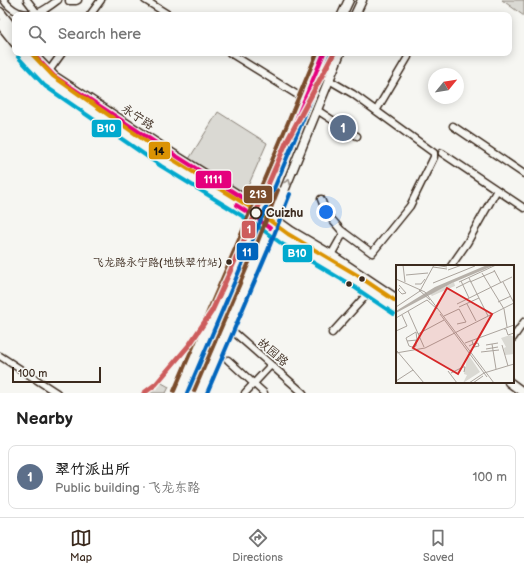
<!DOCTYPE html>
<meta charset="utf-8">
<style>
body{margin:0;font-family:"Balsamiq Sans","LXGW WenKai TC",sans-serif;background:#f6f6f6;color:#222}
.compass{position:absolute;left:428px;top:68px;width:36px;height:36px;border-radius:50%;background:#fff;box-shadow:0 2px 10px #0003;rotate:60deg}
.scale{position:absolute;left:12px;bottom:10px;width:89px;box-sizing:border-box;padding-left:4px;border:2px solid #3b2a1e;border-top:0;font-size:11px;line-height:14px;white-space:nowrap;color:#3b2a1e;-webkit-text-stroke:3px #f6f6f2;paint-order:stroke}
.you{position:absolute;left:326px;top:212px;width:14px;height:14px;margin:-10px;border:3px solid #fff;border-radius:50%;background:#1a73e8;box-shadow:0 0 0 6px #1a73e833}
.badge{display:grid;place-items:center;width:26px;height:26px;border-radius:50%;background:#3b2a1e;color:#fff;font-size:13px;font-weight:700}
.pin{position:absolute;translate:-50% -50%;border:2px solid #fff;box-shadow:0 1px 4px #0006}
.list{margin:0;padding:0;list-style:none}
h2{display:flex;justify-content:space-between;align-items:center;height:52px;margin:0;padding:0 16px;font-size:17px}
h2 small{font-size:13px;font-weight:400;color:#767676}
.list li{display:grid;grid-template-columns:26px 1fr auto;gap:12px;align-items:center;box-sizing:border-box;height:64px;margin:0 8px 8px;padding:0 8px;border:1px solid #e0e0e0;border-radius:8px}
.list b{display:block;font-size:15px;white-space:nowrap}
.list p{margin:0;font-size:13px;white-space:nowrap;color:#767676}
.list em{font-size:13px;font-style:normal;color:#767676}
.icon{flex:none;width:22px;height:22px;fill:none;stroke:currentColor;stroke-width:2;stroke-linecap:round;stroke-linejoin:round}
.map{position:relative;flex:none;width:524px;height:393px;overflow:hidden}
.search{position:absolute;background:#fff;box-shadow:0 2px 10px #0003;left:12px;right:12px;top:12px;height:44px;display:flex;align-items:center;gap:10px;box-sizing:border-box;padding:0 14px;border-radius:8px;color:#767676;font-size:15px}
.sheet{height:124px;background:#fff}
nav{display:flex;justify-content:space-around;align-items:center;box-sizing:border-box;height:56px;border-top:1px solid #e0e0e0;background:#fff;font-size:11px;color:#767676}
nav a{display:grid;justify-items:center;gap:2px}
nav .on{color:#3b2a1e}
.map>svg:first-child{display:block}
</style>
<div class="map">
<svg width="524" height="393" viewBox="0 0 524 393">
<rect width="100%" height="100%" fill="#f6f6f2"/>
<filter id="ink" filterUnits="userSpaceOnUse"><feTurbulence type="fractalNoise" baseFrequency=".025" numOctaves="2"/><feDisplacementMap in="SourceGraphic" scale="8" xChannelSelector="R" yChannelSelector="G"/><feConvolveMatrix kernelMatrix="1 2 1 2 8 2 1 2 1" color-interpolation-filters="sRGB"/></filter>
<g filter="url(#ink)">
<!-- green -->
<path fill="#dad9d3" stroke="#8a8278" d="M502 0H524V16Z
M218 112 267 143 245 193 240 194 189 159Z
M160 382 169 387 166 393H148Z"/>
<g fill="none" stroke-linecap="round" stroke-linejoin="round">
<defs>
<path id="minor" d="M4 0C7 5 12 9 18 12 35 18 45 10 58 0
M27 0 37 13
M69 0V1H76L78 0
M145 0 169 15
M90 15 101 0
M230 53 304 99
M49 71 62 53
M317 110 357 136
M376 111 408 57
M453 126 524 174
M442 153 524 208
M321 199 327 214 341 230 372 253 410 206 434 157V153L353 94 329 80
M331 255 344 232
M451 266 467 243 497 190
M228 327 303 393
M332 333 370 291
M513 338 524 322
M0 356 57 393
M228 360 264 393
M245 393 271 365"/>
<path id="major" d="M0 12 15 31
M342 15 349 0
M355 15 362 0
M0 24 15 43
M23 53 32 64 49 81 164 161 255 217 285 239 354 280 397 309
M32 53 54 76 170 152 259 208 291 231 330 254 397 299
M509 382 524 393
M180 393 246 239 304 99 324 53
M200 393 262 248 273 218 340 53"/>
</defs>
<!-- minor casing -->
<use href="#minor" stroke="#3b2a1e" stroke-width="9"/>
<!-- major casing -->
<use href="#major" stroke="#3b2a1e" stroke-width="11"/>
<!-- minor -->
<use href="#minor" stroke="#f6f6f2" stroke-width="6"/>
<!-- major -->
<use href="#major" stroke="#f6f6f2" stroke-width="8"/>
<defs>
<path id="bus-1" d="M32 53 54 76 170 152 259 208 324 53
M236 205 255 217 270 228"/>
<path id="bus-2" d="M18 57 28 68 45 86 161 166 252 222 282 244 351 285 394 314"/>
<path id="bus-3" d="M31 53 53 76 167 156 258 212 288 234 357 275 397 302"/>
<path id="bus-4" d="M187 393 252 241 330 55
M207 393 268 250 290 194"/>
<path id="bus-5" d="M174 391 240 237 317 53
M194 391 256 246 278 190"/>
</defs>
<!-- bus-1 casing -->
<use href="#bus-1" stroke="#f6f6f2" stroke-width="7"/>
<!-- bus-2 casing -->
<use href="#bus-2" stroke="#f6f6f2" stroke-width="7"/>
<!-- bus-3 casing -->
<use href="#bus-3" stroke="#f6f6f2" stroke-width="7"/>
<!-- bus-4 casing -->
<use href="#bus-4" stroke="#f6f6f2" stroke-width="7"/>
<!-- bus-5 casing -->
<use href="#bus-5" stroke="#f6f6f2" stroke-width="7"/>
<!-- bus-1 -->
<use href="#bus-1" stroke="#e5007d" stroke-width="4"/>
<!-- bus-2 -->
<use href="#bus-2" stroke="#00a9ce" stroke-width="4"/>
<!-- bus-3 -->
<use href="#bus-3" stroke="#db9304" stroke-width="4"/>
<!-- bus-4 -->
<use href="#bus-4" stroke="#0065bd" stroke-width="4"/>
<!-- bus-5 -->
<use href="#bus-5" stroke="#7a4b2a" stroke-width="4"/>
<defs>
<path id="metro-1" d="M144 393 156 384 190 344 212 311 238 254 286 143 334 53"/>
</defs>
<!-- metro-1 casing -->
<use href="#metro-1" stroke="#f6f6f2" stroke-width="8"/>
<!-- metro-1 -->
<use href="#metro-1" stroke="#cd5c5c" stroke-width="5"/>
</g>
<!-- one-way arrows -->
<defs><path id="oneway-chevron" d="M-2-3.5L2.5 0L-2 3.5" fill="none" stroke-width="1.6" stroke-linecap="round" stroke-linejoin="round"/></defs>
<use stroke="#989088" href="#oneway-chevron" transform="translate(288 182) rotate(-68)"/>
</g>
<!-- markers -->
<circle fill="#f6f6f2" stroke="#3b2a1e" stroke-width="2" cx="256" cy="213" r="5.5"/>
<g fill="#3b2a1e" stroke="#f6f6f2" stroke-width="1.5">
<circle cx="229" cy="262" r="3.5"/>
<circle cx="362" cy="279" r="3.5"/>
<circle cx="349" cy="284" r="3.5"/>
</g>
<g text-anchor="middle" stroke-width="3.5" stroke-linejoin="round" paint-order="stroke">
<!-- bus labels -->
<g font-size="11" fill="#3b2a1e" stroke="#f6f6f2" text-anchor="end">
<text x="222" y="266">飞龙路永宁路(地铁翠竹站)</text>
</g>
<!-- street labels -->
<g font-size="12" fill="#3b2a1e" stroke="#f6f6f2">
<text transform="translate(138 117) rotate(33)" y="4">永宁路</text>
<text transform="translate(273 352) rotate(41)" y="4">故园路</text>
</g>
<!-- stop labels -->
<g font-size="12" font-weight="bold" fill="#3b2a1e" stroke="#f6f6f2" text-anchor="start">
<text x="266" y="217">Cuizhu</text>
</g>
</g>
<!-- overview -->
<g transform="translate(396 265)">
<rect width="118" height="118" fill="#f6f6f2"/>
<path d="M58 17 59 21 36 31 34 29ZM114 70 118 72V89L109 90 108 83 110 82 105 73ZM72 89 84 107 67 118 71 110 68 109Z" fill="#dad9d3"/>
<path d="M91 0H99L56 18 0 48V46L39 22Z" fill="#b6b0a9"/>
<path fill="none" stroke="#aba49d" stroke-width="1" d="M7 0 9 17M39 0 51 2M37 2 51 4M52 5 66 0M98 5 105 18M86 8 108 44 111 62M10 10 32 8M73 13 92 51M0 14 29 27 98 118M65 16 73 33M63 17 100 0M74 17 99 6M107 17 118 38M37 18 79 1M19 19H25L29 14M3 20 10 28 6 29 2 25 4 23M60 23 74 16M23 25 34 35M102 37 115 31M61 39 116 12M71 39 80 56M0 42 24 26 38 0M63 42 83 33M12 46 28 82M44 49 91 112M48 51 63 44 70 57 61 59M0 53 31 35 41 44M108 64H110L112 70 118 68M0 66 11 61 6 50M22 69 48 55M11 76 21 75 20 67 10 73 13 81 16 82 20 81V75M69 78 118 60M96 79 100 104M90 80 102 78M106 80 112 101M73 81 77 79 82 78 83 81 78 82 76 76M90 84 102 82M1 86 28 118M85 87 103 85M0 88 29 83 118 38M52 106 61 118M55 108 67 102H69L68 107M0 116 17 105M73 118 88 108 118 99M77 118 87 111"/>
<path fill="#d62828" fill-opacity="0.15" stroke="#d62828" stroke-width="2" d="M51 23 96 49 62 109 17 83Z"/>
<rect width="118" height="118" fill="none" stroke="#3b2a1e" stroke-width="2"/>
</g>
<g stroke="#f6f6f2" stroke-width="1.5">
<rect x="91" y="119" width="31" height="19" rx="4" fill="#00a9ce"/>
<rect x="148" y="141" width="23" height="19" rx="4" fill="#db9304"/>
<rect x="195" y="170" width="37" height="19" rx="4" fill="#e5007d"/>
<rect x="243" y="185" width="30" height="19" rx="4" fill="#7a4b2a"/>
<rect x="241" y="220" width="15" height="19" rx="4" fill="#cd5c5c"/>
<rect x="236" y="242" width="23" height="19" rx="4" fill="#0065bd"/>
<rect x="282" y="244" width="31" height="19" rx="4" fill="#00a9ce"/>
</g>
<g font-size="11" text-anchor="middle" font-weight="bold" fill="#fff">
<text x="106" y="132">B10</text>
<text x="213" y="183">1111</text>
<text x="258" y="198">213</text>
<text x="249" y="233">1</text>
<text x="247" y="256">11</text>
<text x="297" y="257">B10</text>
</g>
<g font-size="11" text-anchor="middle" font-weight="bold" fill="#111">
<text x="159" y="155">14</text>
</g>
</svg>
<svg class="compass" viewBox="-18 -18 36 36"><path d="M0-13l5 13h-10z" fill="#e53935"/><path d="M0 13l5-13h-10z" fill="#767676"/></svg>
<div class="scale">100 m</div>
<div class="you"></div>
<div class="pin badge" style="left:343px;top:128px;background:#5c6f8a">1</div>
<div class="search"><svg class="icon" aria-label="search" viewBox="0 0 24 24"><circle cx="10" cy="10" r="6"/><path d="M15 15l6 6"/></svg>Search here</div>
</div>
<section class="sheet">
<h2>Nearby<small></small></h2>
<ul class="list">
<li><span class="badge" style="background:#5c6f8a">1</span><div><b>翠竹派出所</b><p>Public building · 飞龙东路</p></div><em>100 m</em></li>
</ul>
</section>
<nav>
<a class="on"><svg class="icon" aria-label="map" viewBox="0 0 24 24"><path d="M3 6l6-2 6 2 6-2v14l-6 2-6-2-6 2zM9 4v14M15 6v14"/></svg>Map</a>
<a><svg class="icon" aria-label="directions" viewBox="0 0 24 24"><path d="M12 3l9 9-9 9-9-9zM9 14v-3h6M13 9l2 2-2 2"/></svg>Directions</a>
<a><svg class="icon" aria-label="saved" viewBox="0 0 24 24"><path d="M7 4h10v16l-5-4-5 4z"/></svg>Saved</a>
</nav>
